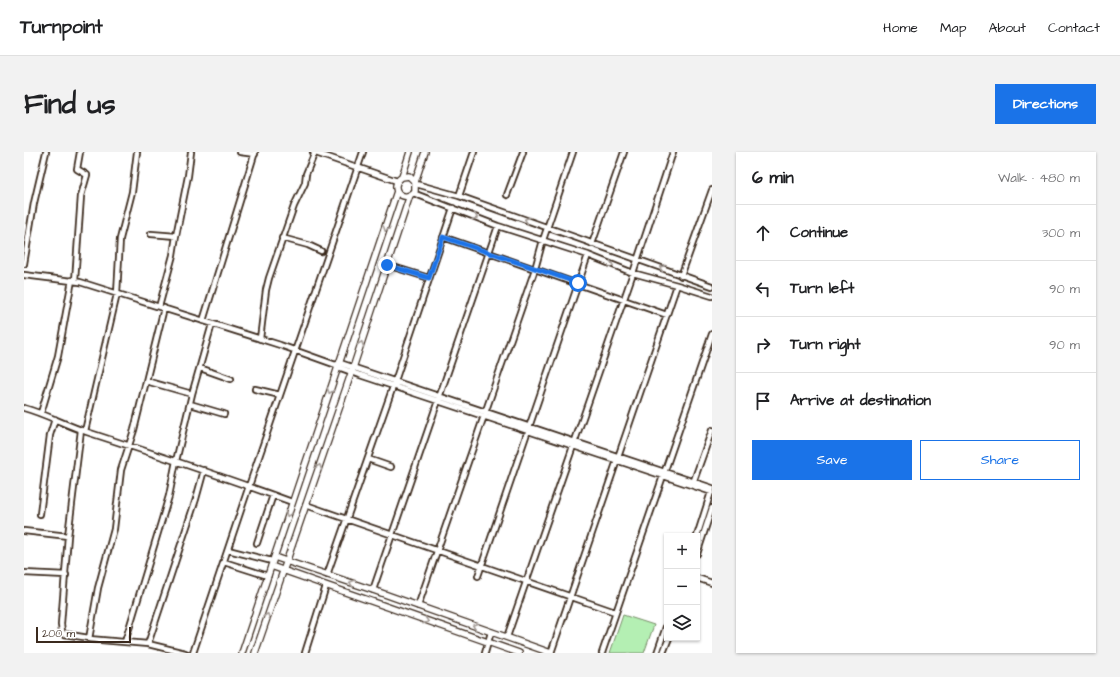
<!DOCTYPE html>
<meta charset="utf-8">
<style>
body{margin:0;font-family:"Architects Daughter",sans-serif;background:#f2f2f2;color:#202124}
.controls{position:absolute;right:12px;bottom:12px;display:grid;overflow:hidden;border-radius:0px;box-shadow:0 1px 3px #0004}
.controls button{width:36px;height:36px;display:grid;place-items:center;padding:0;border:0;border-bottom:1px solid #e0e0e0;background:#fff;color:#202124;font:20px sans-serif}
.scale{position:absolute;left:12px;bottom:10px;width:95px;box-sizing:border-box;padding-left:4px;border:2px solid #3b2a1e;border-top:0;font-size:11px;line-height:14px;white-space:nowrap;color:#3b2a1e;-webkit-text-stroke:3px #fff;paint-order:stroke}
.stop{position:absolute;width:12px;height:12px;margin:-9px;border:3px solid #1a73e8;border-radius:50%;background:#fff}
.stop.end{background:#1a73e8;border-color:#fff;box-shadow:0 1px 4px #0008}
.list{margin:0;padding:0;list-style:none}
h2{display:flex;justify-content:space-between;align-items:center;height:52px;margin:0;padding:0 16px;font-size:17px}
h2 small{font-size:13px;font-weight:400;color:#757577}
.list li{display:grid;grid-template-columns:26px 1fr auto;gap:12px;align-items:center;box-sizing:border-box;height:56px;padding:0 16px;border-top:1px solid #e0e0e0}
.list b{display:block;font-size:15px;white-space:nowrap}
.list em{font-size:13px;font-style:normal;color:#757577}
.actions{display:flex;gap:8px;padding:12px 16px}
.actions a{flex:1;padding:9px 0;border:1px solid #1a73e8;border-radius:0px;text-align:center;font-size:14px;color:#1a73e8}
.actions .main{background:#1a73e8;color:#fff}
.icon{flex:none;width:22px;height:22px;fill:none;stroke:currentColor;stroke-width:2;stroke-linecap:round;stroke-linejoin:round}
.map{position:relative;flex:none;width:688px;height:501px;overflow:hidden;border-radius:0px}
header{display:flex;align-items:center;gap:24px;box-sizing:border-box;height:56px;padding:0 20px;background:#fff;border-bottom:1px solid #e0e0e0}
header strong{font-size:19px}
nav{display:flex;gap:22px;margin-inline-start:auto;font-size:14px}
.intro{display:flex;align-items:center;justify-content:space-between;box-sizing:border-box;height:96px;padding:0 24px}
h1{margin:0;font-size:28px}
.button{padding:10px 18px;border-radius:0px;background:#1a73e8;color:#fff;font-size:14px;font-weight:700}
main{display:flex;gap:24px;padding:0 24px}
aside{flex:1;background:#fff;border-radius:0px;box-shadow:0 1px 3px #0004}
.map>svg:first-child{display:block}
</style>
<header>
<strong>Turnpoint</strong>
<nav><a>Home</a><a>Map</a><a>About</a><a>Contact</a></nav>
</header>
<div class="intro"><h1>Find us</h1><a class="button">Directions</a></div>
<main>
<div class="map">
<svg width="688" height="501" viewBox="0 0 688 501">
<rect width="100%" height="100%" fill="#fff"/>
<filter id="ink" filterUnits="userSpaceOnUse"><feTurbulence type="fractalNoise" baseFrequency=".025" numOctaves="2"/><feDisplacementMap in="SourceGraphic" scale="8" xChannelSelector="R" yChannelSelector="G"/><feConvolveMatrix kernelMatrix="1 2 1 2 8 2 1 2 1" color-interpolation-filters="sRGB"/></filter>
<g filter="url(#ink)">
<!-- pitch -->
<path fill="#b4efb3" stroke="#788c68" d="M599 463 630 473 620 501H586Z"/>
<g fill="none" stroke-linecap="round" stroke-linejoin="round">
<defs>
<path id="minor" d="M216 0 231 2
M289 0 373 29
M392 32 435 44 688 134
M389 41 474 74 564 103 609 121 653 133 688 144
M483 43 499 0
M435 44 450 0
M127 82 152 84
M419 85 643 163
M258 86 284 93 297 99
M568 92 600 0
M0 112 10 51 22 0
M363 113 405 126
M0 123 56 130 256 193 312 213 314 215 336 223 688 340
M657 124 688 38
M51 129 57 44 63 23 53 17 56 0
M135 155 149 103 152 84 164 24 167 0
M140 156 110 278 97 318 90 377 74 436 65 487 124 492 161 501
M179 169 231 0
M236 187 242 138 245 126 270 54 281 31 282 22 291 0
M312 213 316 211 688 336
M176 216 207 227
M122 229 168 242
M231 237 256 243
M166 252 200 262
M0 256C22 262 41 273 63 280 131 302 200 325 268 350
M17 261 34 204 48 128
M57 278 44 384 37 472 38 479 40 482 65 486
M61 279 93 142 96 87 108 40 113 0
M344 307 367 315
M669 331 688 278
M282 353 591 460
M16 362 26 283 31 267
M0 379 44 384
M673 384 688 337
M233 391 249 343
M204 398 248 409
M673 402 688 356
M200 410 244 424
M0 421 42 423
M303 423 371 229 429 56
M454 424 564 103
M673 426 688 431
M349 438 474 74
M394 454 511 117 519 88 549 0
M483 485 609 121 649 0
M101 490 145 344 152 309 168 242 188 172
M124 492 172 347 180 318
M169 501 225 334 339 0
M281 501 302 434
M461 501 467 480
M527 501 653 133
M578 501 688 182
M633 501 643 472
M639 501 645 486"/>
<path id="major" d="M378 25 386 0
M391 30 385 24 378 25C363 35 379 53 391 39V30L401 0
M250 405 349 438 527 501
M247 414 495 501
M218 501 373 39
M231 501 329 216 386 43"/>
</defs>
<!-- minor casing -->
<use href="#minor" stroke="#3b2a1e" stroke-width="8"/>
<!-- major casing -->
<use href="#major" stroke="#3b2a1e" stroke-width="8"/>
<!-- minor -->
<use href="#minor" stroke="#fff" stroke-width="4.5"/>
<!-- major -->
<use href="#major" stroke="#fff" stroke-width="5.5"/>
</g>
<!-- one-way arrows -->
<defs><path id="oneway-chevron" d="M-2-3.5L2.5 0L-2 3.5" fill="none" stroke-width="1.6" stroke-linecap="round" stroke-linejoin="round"/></defs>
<g stroke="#a79f9a">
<use href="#oneway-chevron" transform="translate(451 65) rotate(21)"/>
<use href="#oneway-chevron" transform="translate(503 68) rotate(-161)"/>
<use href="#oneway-chevron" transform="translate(362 77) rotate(109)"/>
<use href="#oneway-chevron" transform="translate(587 113) rotate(21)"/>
<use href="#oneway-chevron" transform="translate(638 116) rotate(-160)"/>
<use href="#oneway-chevron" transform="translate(337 192) rotate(-72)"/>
<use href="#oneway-chevron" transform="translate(306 239) rotate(109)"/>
<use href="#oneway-chevron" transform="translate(295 315) rotate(-71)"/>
<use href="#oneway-chevron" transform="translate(264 362) rotate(108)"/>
<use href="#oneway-chevron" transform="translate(328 431) rotate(-161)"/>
<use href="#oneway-chevron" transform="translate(243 464) rotate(-71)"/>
<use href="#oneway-chevron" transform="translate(402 469) rotate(19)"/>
<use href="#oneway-chevron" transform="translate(451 474) rotate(-161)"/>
</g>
</g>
<g fill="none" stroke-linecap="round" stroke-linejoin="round" filter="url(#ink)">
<!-- route -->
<path stroke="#1a73e8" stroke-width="5" d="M363 113 405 126 419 85 554 131"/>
</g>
</svg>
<div class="controls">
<button>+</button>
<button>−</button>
<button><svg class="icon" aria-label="layers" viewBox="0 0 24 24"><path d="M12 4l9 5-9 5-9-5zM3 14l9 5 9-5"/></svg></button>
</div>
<div class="scale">200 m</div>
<div class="stop" style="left:554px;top:131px"></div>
<div class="stop end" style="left:363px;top:113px"></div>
</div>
<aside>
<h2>6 min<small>Walk · 480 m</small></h2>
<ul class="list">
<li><svg class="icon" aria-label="ahead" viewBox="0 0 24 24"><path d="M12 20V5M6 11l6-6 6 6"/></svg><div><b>Continue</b></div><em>300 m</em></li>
<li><svg class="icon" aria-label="left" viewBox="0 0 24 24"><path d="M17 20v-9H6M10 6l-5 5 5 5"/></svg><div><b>Turn left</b></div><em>90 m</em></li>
<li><svg class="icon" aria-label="right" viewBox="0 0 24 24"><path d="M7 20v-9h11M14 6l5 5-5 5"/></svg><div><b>Turn right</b></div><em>90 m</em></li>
<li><svg class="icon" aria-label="arrive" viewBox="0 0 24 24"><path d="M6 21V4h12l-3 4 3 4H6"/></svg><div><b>Arrive at destination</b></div></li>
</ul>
<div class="actions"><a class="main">Save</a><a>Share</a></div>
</aside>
</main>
